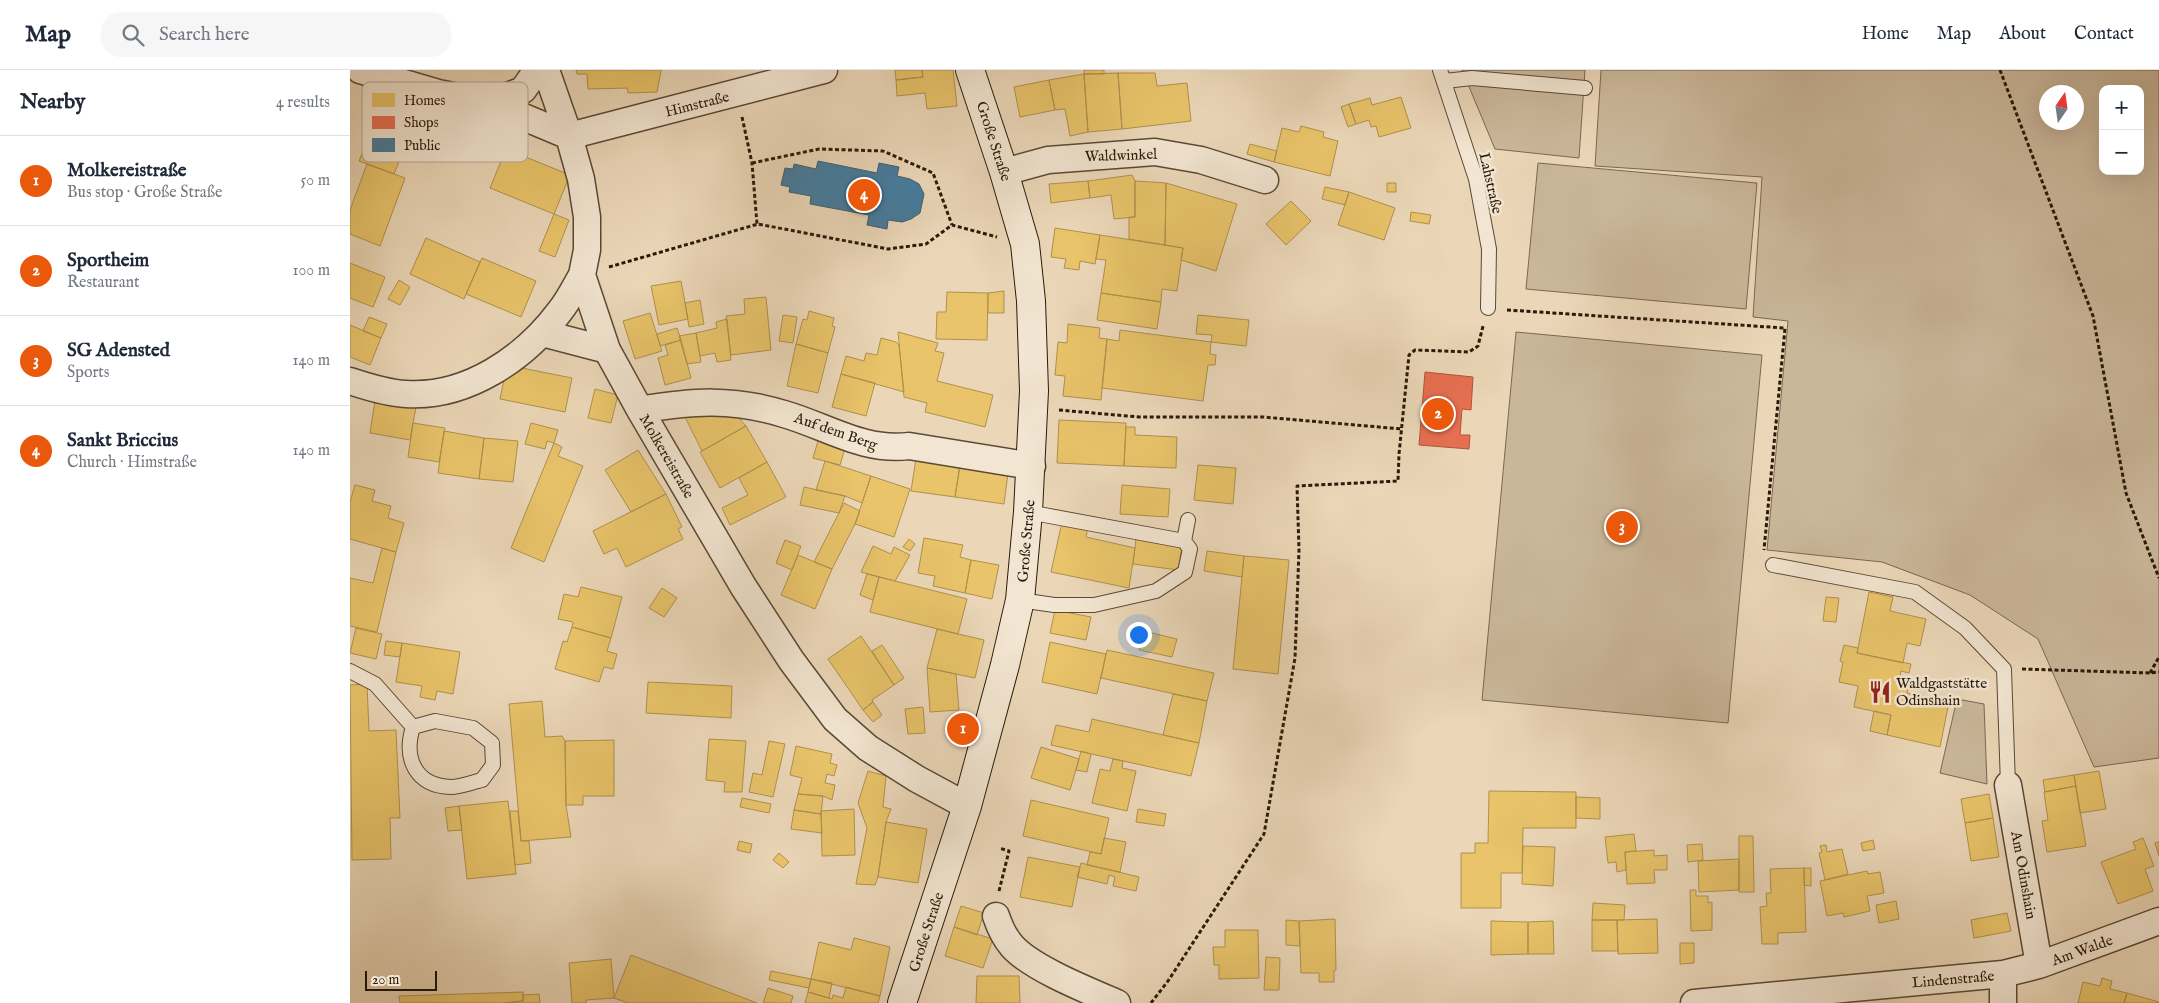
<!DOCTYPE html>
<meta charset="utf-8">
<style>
body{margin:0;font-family:"IM FELL English",serif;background:#f6f6f7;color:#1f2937}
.controls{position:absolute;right:15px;top:15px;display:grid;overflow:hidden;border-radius:10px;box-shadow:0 5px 20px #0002}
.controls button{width:45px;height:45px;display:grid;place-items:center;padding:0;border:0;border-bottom:1px solid #e0e1e3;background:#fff;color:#1f2937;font:25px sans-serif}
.compass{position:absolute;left:1689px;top:15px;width:45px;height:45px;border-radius:50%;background:#fff;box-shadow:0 5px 20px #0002;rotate:13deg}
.scale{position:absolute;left:15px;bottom:12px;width:72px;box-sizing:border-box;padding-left:5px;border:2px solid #291a09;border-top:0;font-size:14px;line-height:18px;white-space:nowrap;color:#291a09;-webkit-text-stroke:4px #f2e5d1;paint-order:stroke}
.you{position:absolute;left:788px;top:564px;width:18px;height:18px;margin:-12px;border:4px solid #fff;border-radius:50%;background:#1a73e8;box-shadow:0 0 0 8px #1a73e833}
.badge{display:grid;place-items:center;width:32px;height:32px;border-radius:50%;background:#ea580c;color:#fff;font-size:16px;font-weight:700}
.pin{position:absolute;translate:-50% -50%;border:2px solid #fff;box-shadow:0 1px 5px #0006}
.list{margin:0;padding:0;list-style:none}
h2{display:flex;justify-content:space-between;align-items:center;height:65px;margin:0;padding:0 20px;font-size:21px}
h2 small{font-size:16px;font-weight:400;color:#747a83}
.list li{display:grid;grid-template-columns:32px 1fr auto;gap:15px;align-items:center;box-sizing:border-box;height:90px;padding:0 20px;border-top:1px solid #e0e1e3}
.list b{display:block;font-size:19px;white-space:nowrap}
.list p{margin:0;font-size:16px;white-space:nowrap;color:#747a83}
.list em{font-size:16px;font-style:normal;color:#747a83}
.icon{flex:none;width:28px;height:28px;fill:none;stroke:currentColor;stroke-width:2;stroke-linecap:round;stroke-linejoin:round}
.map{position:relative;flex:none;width:1809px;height:933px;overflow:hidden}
header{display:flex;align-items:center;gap:30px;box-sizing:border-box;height:70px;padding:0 25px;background:#fff;border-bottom:1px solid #e0e1e3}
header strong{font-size:24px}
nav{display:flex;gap:28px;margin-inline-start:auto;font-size:18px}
.search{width:350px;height:45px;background:#f6f6f7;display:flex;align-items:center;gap:12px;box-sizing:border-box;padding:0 18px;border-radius:20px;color:#747a83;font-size:19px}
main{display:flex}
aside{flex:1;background:#fff}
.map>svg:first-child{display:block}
</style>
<header>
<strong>Map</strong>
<div class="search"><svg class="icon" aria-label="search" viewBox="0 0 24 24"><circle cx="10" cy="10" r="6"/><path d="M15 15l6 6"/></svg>Search here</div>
<nav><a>Home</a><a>Map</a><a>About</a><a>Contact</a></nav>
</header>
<main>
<aside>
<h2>Nearby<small>4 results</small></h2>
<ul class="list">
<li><span class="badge">1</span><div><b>Molkereistraße</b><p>Bus stop · Große Straße</p></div><em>50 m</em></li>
<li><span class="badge">2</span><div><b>Sportheim</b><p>Restaurant</p></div><em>100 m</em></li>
<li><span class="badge">3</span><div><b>SG Adensted</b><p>Sports</p></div><em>140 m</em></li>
<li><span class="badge">4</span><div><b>Sankt Briccius</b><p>Church · Himstraße</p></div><em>140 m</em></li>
</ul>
</aside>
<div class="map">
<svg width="1809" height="933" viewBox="0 0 1809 933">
<rect width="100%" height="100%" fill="#ebd7b8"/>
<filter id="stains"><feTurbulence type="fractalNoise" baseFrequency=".004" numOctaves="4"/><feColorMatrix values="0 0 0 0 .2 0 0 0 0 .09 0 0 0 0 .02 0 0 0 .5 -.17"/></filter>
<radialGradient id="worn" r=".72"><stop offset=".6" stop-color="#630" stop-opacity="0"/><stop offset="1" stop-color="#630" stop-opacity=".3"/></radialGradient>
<!-- green -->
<path fill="#cab79a" stroke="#7a6852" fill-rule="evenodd" d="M1112 0H1235L1229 88 1145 79Z
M1251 0H1809V688L1744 697 1688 569 1620 525 1532 492 1417 480 1438 251 1403 247 1412 107 1245 96ZM1753 19H1790V101H1753ZM1726 22V52H1696V22Z
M1188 93 1407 113 1396 239 1176 219Z
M1166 262 1412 285 1378 653 1132 630Z
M1607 629 1634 634 1637 714 1590 703Z"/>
<!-- homes -->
<path fill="#e9c46a" stroke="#af914d" d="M226 0H311L307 22 278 23 277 18 238 19 237 4H227Z
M545 0H572L573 7 546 10Z
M572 0H603L607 36 577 39 575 23 547 26 546 10 573 7Z
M734 0H754V4H734Z
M768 3H805L807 16 837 13 841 51 772 59Z
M768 3 772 59 738 62 734 4Z
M734 4 738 62 720 66 715 39 705 40 699 10Z
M699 10 705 40 670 47 664 17Z
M37 21 72 35 44 104 9 91Z
M1051 27 1061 58 1029 67 1026 56 1021 57 1019 50 1006 54 999 34 1020 28 1022 35Z
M999 34 1006 54 998 57 991 37Z
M951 56 974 62 973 67 988 71 980 106 924 92 932 58 949 62Z
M900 74 927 81 924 92 897 84Z
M156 79 220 105 204 144 140 118Z
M17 94 55 108 30 176 0 164V140Z
M782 105 785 111V147L764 149 761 125 740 128 738 111Z
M738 111 740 128 701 133 699 114Z
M785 111 816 113 815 175 779 169V147H785Z
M816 113 887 134 866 201 831 190 833 178 815 175Z
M1037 113H1046V122H1037Z
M975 117 999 122 995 135 972 129Z
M999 122 1045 138 1034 170 988 155Z
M941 131 961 151 936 175 916 154Z
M1061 142 1081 145 1079 154 1060 151Z
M204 144 219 150 205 187 189 181Z
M705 158 750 165 745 194 730 191 729 200 714 198 716 189 701 187Z
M750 165 833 178 827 221 812 219 811 232 751 223 756 190 746 189Z
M76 168 130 192 114 229 60 204Z
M132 188 186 211 171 247 116 224Z
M0 193 35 207 23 237 0 228Z
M49 210 60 217 50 235 38 229Z
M331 211 338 249 309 255 301 216Z
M654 221V243H638V223Z
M597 222 638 223 637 270 586 269 587 242H596Z
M751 223 811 232 807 259 747 250Z
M416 227 421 280 381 285 376 246 395 244 394 229Z
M350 230 354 254 339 257 335 233Z
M459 241 484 248 482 256 485 257 478 283 446 274 453 249 457 250Z
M300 243 312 281 285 289 273 251Z
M433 245 447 247 443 273 429 271Z
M848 245 899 250 896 276 861 272 862 265 846 264Z
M19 247 37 254 31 268 13 261Z
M377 249 381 290 367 292 365 283 350 286 346 263 367 258 366 252Z
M718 254 750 258 749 268 757 269 751 330 713 326 715 306 705 305 708 272 717 273Z
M0 255 31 268 20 295 0 287Z
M327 258 331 270 310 276 307 264Z
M770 260 861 272 860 284 866 285 865 295H858L853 331 752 318 757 269 769 271Z
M548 262 588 273 585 281 594 283 587 311 643 325 635 357 575 342 577 333 554 327Z
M346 263 351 292 337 294 329 266Z
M531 268 546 272 549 275 554 322 491 304 496 286 514 291 516 283 527 285Z
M331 270 341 308 315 315 308 288 318 285 315 275Z
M446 274 478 283 468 323 437 316Z
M157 295 222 308 215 342 150 329Z
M491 304 525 313 516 346 482 337Z
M245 319 268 325 261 353 238 348Z
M25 331 66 337 60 370 20 363Z
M334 345 388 347 396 356 352 381Z
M709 350 776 353 774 396 707 393Z
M63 353 95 358 89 392 58 387Z
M181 353 208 360 204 373 197 371 195 379 175 374Z
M396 356 417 392 370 418 350 382Z
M776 357H785V365L827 367 826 398 774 396Z
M94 361 134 368 129 409 88 403Z
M134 368 168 371 163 412 129 409Z
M468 371 495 378 490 395 463 388Z
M204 373 212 377 208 386 233 396 194 492 161 478Z
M288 380 316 424 281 442 255 400Z
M567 382 611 389 605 427 561 421Z
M611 389 659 396 654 434 605 427Z
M475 391 521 406 512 433 495 426 466 420Z
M417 392 436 427 380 455 372 438 398 425 389 408Z
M848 395 886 398 883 434 844 430Z
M521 406 560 419 544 467 505 454Z
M5 415 25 420 22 431 41 436 38 448 54 453 46 482 0 469V432Z
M772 415 820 419 818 447 770 444Z
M454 417 495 426 489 443 450 435Z
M316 424 332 457 328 459 333 469 276 497 267 478 254 484 243 461Z
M494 433 510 441 505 454 482 499 464 492Z
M712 452 738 457 736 467 785 478 779 518 701 502Z
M574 468 613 475 610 487 621 490 615 523 583 516 585 506 568 503Z
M559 469 565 474 560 481 553 477Z
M786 469 832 476 828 500 783 494Z
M435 470 451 476 442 500 426 493Z
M523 476 541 484 544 477 560 485 545 511 511 502Z
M32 478 46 482 27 562 0 556V508L23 513Z
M857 481 894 486 892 507 854 501Z
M448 485 482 499 465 539 431 525Z
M894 486 939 490 928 604 883 599Z
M621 490 649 495 642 529 615 523Z
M517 504 529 507 523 530 510 525Z
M529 507 617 529 608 564 520 542Z
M231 517 272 527 261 568 222 557 223 552 208 549 214 524 228 527Z
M312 518 327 528 314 547 299 538Z
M1519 522 1543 527 1540 541 1576 549 1570 576 1557 573 1553 593 1507 583Z
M1476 527 1489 528 1486 552 1473 551Z
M705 540 741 547 736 570 700 563Z
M222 557 261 568 257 581 267 584 263 599 254 597 249 612 205 599 213 571 217 572Z
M6 558 32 564 26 589 0 583Z
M587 559 634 570 625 608 577 598Z
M794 561 827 569 822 587 789 580Z
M511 566 544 615 522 630 523 632 513 640 478 589Z
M36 571 52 573 50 587 34 585Z
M700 572 756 584 747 624 692 612Z
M52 573 110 582 103 624 87 621 85 630 70 627 72 616 46 612Z
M532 575 554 608 544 615 522 581Z
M1494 575 1508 578 1507 583 1561 594 1559 603 1551 601 1548 617 1558 618 1557 623 1599 632 1590 677 1537 665 1541 645 1504 637 1508 616 1489 612 1493 592 1490 591Z
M757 580 864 603 857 631 751 608Z
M577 598 606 604 609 640 580 642Z
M298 612 382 616 381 648 296 643Z
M17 614 19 661 46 660 50 748H40L41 789 2 790 0 615Z
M823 624 857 631 849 673 813 665Z
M192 631 195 667 212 666 215 671 216 735 221 767 171 771 159 634Z
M523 632 532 645 523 652 513 640Z
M573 637 575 663 558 664 555 639Z
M1524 641 1541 645 1537 665 1520 661Z
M742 649 849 673 841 706 701 675 706 655 739 662Z
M359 669 396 671 392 722H374L375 712 356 710Z
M264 670V726H233V735H216L215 671Z
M419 671 435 674 423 727 399 722 403 703 412 705Z
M446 676 482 684 480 693 487 695 484 706 477 704 475 713 485 715 482 730 473 726 448 724 452 708 440 705Z
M691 677 729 689 720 720 681 708Z
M731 681 741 684 737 702 726 700Z
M763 689 773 691 772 698 786 701 777 741 742 733 750 699 760 701Z
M518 701 536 706 533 737 541 739 536 752 528 807 525 815 506 814 517 758 508 733Z
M1749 701 1756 739 1730 743 1724 705Z
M1724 705 1726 716 1695 722 1693 710Z
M1726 716 1736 776 1697 782 1692 751 1698 750 1694 722Z
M1139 721 1226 722V758H1173L1172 803H1151V838H1111V783H1125V773H1138Z
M448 724 473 726 471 744 444 740Z
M1639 724 1643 748 1615 753 1611 729Z
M1226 727 1250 728V749L1226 748Z
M392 728 421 734 419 743 390 737Z
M681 730 759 748 751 784 673 766Z
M158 731 166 804 117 809 109 736Z
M109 736 112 760 98 761 95 738Z
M504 739 505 785 472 786 471 741Z
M788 739 816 744 814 756 786 752Z
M444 740 471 744 472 763 441 759Z
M160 741H168L171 771H179L181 793 165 795Z
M1643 748 1649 787 1621 791 1615 753Z
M536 752 577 759 568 813 528 807Z
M1284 764 1286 781 1275 782 1276 800 1267 802 1266 792 1258 793 1255 767Z
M1389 766H1403L1404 822H1389Z
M754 768 776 772 770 802 737 795 740 782 751 784Z
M1793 768 1804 796 1795 799 1803 821 1768 834 1751 792 1786 779 1783 772Z
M1523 770 1525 779 1513 781 1511 773Z
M389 771 402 774 400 783 387 780Z
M1809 772V786L1805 773Z
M1352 774 1353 790 1338 792 1337 775Z
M1476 775 1477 782 1492 779 1498 804 1475 810 1469 783 1472 782 1470 776Z
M1173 776 1205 777 1203 816 1172 814Z
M1304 780V786L1317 785V800H1304L1305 813 1277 814 1275 782Z
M429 783 439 792 433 798 423 790Z
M678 787 730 797 722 837 670 827Z
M1389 789V820L1349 822 1348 791Z
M731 793 789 807 786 821 763 816 765 807 759 805 757 814 727 807Z
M1454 798H1461V816L1454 815Z
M1454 798 1456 862 1428 863V874H1412L1410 837 1417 836 1416 823H1421L1420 799Z
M1517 801 1518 804 1530 802 1534 823 1517 826 1520 841 1494 847 1493 843 1477 846 1470 811Z
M1340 820H1346V826H1358V833L1362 832V860L1341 861Z
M1546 831 1549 849 1529 853 1526 835Z
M1243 833 1275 835 1274 850H1242Z
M611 836 634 843 627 865 604 857Z
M1657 843 1661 861 1624 868 1621 850Z
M985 849 986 900 984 901V912H969V903H951L949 851Z
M1307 849 1308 883 1268 884 1267 850Z
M936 850 949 851 950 876 936 875Z
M1242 850H1267L1268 881H1242Z
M1141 851 1178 852V884L1141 885Z
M1203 851 1204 884H1178V852Z
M604 857 643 869 633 898 595 886Z
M875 860H908L909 908 869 909V895H864L863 877H875Z
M504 868 540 877 530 926 461 909 469 872 501 880Z
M1330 873H1344V893L1330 894Z
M281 885 407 933H278L264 928Z
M916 887 930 888 929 920H914Z
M261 889 264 928 236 930V933H222L219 893Z
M421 901 461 909 459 918 419 910Z
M627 906H669L670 933H626Z
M1752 908 1762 911 1760 919 1777 923 1774 933H1728L1733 912 1750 916Z
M461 909 482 913 479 928 458 922Z
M496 917 530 926 528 933H455L458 922 482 929 483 925 493 928Z
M418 918 443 926 441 933H413Z
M173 922V931L155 933H50L49 926Z
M1777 923 1809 932V933H1774Z
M189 924 190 933H155L173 931V925Z"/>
<!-- shops -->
<path fill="#e76f51" stroke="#ae563b" d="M1075 302 1123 307 1121 340 1112 339 1110 365H1120L1119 379 1069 375Z"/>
<!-- public -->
<path fill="#457b9d" stroke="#3d5e71" d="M468 91 527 103 529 93 549 97 547 106 560 109 569 114 574 124 570 143 561 149 552 152 538 150 537 159 517 155 519 145 460 134 461 126 439 122 440 117 431 115 435 98 443 99 444 94 466 99Z"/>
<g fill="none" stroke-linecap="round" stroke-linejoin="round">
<defs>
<path id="lane" d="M1090 0 1126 109 1139 179 1138 238
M1095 11 1122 8 1235 18
M678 442 834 471 838 450
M1423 495 1565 522 1615 558 1654 599 1658 715
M670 530 704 535H744L806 521 835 502 840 479 834 471
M0 601 25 614 63 657
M85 651 123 658 142 673 143 695 132 710C123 712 111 717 101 717 66 716 53 689 63 657Z"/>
<path id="street" d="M10 0 88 23 140 33 173 20 187 0
M196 0 219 66 231 109 237 147V180L232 205 257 280 290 340 393 516 441 590 485 649 518 678 567 709 617 736
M140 33 219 66 474 0
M654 102 698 90 805 82 851 90 915 110
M192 263 257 280
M0 311C18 317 37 323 56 324 117 328 175 288 210 241 219 230 225 217 232 205
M290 340C343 331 382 328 434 344 476 356 514 382 559 376L682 396
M1658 715 1689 895
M646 846C650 858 654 867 662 876 681 898 739 921 767 933
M1653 904V933
M1344 933 1653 904 1689 895 1809 851"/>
<path id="secondary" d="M552 933 617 736 655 595 670 530 678 442 684 321 681 231 675 174 654 102 620 0"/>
</defs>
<!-- lane casing -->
<use href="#lane" stroke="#5a4935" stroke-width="16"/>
<!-- street casing -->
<use href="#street" stroke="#5a4935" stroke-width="29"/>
<!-- secondary casing -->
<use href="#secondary" stroke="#291a09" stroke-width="30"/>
<!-- path -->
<path stroke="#291a09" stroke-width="3" stroke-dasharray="4 2.5" stroke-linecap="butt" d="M1650 0 1743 246 1776 423 1809 508
M392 47 402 93 407 154
M402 93 469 79 533 81 583 103 602 155
M259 197 408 154 538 179 576 174 602 155 647 167
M1157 240 1435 258 1414 480
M709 340 789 347H913L1052 359
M1672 599 1800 603 1809 602
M1800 603 1809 587
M649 821 659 781 649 778
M801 933 818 911 914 764 945 588 949 480 947 416 1048 411 1049 384 1059 285 1065 280 1119 282 1128 276 1133 256"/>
<!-- lane -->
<use href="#lane" stroke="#f2e5d1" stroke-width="14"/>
<!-- street -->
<use href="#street" stroke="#f2e5d1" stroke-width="26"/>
<!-- secondary -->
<use href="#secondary" stroke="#f2e5d1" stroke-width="28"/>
</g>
<!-- icons -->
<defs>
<symbol id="restaurant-bare" viewBox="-9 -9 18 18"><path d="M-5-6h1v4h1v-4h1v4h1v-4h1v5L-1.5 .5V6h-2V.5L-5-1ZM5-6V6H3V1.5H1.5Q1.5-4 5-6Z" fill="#8f2418" stroke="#f2e5d1" stroke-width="2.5" paint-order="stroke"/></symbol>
</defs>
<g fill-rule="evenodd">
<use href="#restaurant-bare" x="1514" y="606" width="32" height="32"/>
</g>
<g text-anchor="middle" stroke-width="5" stroke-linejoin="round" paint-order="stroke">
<!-- street labels -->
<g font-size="15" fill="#291a09" stroke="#f2e5d1">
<text transform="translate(347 34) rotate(-14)" y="5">Himstraße</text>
<text transform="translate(644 71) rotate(72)" y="5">Große Straße</text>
<text transform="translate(771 85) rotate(-2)" y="5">Waldwinkel</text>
<text transform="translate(1141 113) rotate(77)" y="5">Lahstraße</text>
<text transform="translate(486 361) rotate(19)" y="5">Auf dem Berg</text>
<text transform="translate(317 386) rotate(60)" y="5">Molkereistraße</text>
<text transform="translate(676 471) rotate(-85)" y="5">Große Straße</text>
<text transform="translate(1674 805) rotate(80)" y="5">Am Odinshain</text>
<text transform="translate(576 862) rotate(-72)" y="5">Große Straße</text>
<text transform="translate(1732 880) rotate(-20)" y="5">Am Walde</text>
<text transform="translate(1603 909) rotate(-5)" y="5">Lindenstraße</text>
</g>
<!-- poi labels -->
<g font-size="15" fill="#291a09" stroke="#f2e5d1" text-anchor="start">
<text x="1546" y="618">Waldgaststätte<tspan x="1546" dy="17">Odinshain</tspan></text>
</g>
</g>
<!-- legend -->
<rect x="12" y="12" width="166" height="80" rx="8" fill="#f2e5d1" stroke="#b6a895" stroke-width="1"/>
<rect x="22" y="23" width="23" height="14" fill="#e9c46a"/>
<rect x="22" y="46" width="23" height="13" fill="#e76f51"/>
<rect x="22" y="68" width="23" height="14" fill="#457b9d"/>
<g font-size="14" fill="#291a09">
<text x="54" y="35">Homes</text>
<text x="54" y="57">Shops</text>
<text x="54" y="80">Public</text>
</g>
<rect width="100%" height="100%" filter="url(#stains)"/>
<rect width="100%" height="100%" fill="url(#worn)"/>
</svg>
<div class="controls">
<button>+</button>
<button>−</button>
</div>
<svg class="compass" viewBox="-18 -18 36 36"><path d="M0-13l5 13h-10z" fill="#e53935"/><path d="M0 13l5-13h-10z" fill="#747a83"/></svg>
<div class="scale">20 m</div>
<div class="you"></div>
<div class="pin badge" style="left:613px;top:659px">1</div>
<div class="pin badge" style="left:1088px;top:344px">2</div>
<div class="pin badge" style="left:1272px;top:457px">3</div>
<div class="pin badge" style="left:514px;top:125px">4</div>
</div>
</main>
